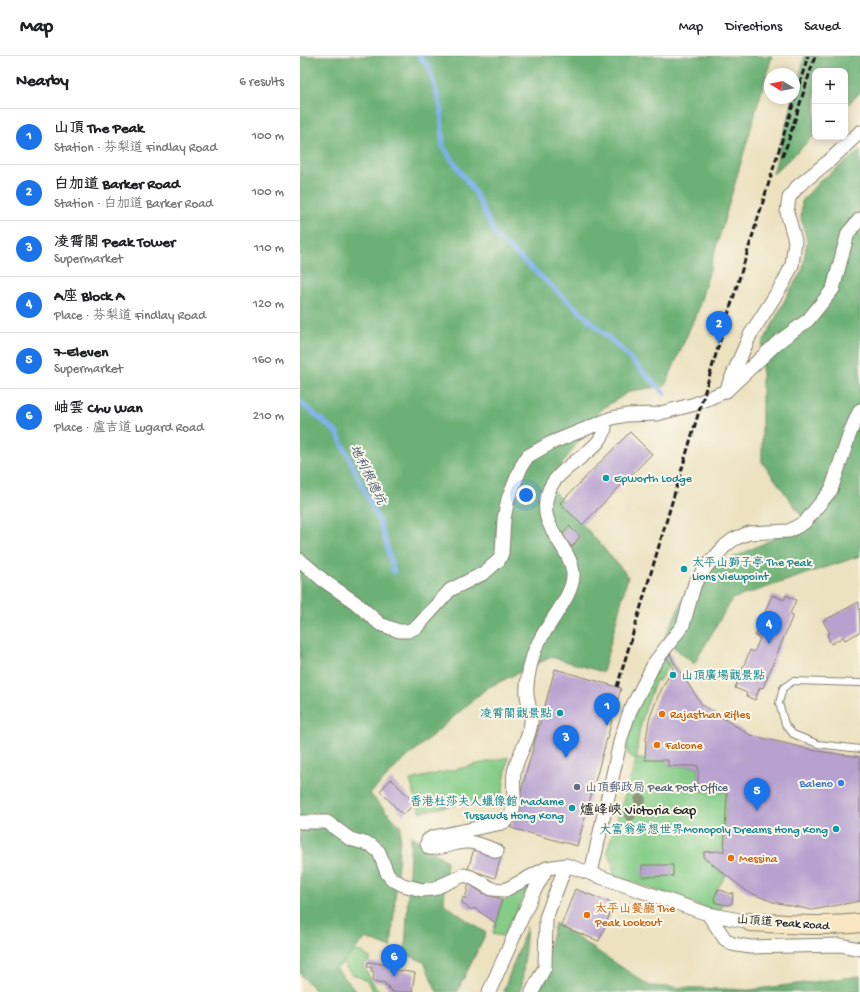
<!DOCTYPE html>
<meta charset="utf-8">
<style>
body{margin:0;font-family:"Gochi Hand","LXGW WenKai TC",sans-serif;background:#f2f2f2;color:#202124}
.controls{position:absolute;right:12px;top:12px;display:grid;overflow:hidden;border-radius:8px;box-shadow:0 2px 10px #0003}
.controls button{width:36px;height:36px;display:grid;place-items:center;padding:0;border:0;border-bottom:1px solid #e0e0e0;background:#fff;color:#202124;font:20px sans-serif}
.compass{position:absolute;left:464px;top:12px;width:36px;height:36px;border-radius:50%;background:#fff;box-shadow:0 2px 10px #0003;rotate:280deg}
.you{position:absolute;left:226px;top:439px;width:14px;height:14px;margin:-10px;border:3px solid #fff;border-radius:50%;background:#1a73e8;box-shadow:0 0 0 6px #1a73e833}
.badge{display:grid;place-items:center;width:26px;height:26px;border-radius:50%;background:#1a73e8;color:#fff;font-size:13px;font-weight:700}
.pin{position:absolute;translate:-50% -33px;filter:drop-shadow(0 1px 2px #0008)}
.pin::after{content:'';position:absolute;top:21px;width:14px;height:12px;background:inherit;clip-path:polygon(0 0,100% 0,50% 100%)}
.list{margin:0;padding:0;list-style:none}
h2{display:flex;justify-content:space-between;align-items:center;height:52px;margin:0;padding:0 16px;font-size:17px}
h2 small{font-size:13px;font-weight:400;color:#757577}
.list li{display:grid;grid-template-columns:26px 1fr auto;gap:12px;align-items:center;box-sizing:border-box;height:56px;padding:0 16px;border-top:1px solid #e0e0e0}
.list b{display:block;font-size:15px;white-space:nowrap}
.list p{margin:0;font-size:13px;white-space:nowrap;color:#757577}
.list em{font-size:13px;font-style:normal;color:#757577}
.map{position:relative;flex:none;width:560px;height:936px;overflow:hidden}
header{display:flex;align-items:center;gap:24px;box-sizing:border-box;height:56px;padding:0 20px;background:#fff;border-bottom:1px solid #e0e0e0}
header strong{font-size:19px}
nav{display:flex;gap:22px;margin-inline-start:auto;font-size:14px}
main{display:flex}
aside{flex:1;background:#fff}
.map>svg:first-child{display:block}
</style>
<header>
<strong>Map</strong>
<nav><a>Map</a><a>Directions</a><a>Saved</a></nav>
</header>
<main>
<aside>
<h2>Nearby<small>6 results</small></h2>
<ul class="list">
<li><span class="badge">1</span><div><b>山頂 The Peak</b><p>Station · 芬梨道 Findlay Road</p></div><em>100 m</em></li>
<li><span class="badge">2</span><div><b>白加道 Barker Road</b><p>Station · 白加道 Barker Road</p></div><em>100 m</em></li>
<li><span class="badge">3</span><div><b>凌霄閣 Peak Tower</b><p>Supermarket</p></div><em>110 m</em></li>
<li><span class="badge">4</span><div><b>A座 Block A</b><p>Place · 芬梨道 Findlay Road</p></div><em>120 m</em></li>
<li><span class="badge">5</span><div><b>7-Eleven</b><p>Supermarket</p></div><em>160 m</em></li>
<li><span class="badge">6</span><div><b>岫雲 Chu Wan</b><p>Place · 盧吉道 Lugard Road</p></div><em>210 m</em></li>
</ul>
</aside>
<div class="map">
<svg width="560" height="936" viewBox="0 0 560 936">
<rect width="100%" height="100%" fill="#fbf7ec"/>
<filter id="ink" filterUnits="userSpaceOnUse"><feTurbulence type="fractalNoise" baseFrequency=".025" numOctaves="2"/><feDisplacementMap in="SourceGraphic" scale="8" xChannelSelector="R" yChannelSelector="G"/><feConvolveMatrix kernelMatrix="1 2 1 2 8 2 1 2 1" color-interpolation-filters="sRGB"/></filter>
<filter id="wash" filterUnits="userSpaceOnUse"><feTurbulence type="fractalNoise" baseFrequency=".012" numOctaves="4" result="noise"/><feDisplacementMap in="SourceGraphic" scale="16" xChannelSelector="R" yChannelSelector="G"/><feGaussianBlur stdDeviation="0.9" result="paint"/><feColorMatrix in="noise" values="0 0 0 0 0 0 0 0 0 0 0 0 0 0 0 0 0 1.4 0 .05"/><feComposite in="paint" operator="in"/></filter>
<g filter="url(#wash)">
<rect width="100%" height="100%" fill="#ece2c0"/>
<!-- green -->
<path fill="#85cc87" stroke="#507452" d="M363 599 372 609 366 613 359 625 356 624C346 650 336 675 337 703L368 704V710H398V735H427L424 795 404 796V802L426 819C421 828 412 837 416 847L423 849 419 856 314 820 312 805 307 795 336 704 328 698C321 674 352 622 363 599Z
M208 701 202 739 120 756 110 724Z
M224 832 227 834 206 877 201 880 193 878 201 846Z
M51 895 62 896 71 903 63 910 74 929 81 936H73C71 933 69 927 66 925 54 916 48 922 43 904Z"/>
<!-- forest -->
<path fill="#6cb074" stroke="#446648" d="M0 0H472L398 254 365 330 330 335 299 355 248 429 328 520 303 616 251 601 187 632 97 710 70 738 101 771 91 892 66 882 37 913 57 936H17L0 918Z
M505 0H560V37L545 51V15H515V79L473 118Z
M560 95V500L432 543 394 608 364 583 394 520 507 467 462 406V289L489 236 503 213 507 185 501 162 502 145 520 125Z
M111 780 147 805 144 848 186 877 157 936H137L124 906 105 898Z
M255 867 350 930 449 934 560 920V936H239Z
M227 871 222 928 220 936H203Z"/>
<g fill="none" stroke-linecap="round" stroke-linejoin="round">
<!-- stream -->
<path stroke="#80b0eb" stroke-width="5" d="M119 0 129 11 141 52 143 91 176 138 195 179 318 290 364 337
M0 346 37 377 80 467 94 516"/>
</g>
<g id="blocks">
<!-- building -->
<path fill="#b7a1cf" d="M330 376 352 398 282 469 260 447Z
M269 470 280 480 272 491 260 481Z
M472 539 484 544 486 539 496 544 490 558 493 559 463 632 460 631 455 644 446 640 447 637 435 632 450 594 454 596 460 582 455 580Z
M559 546 560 576 545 584 543 581 531 588 527 579 530 577 523 565Z
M368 592 373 605 402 649 450 679 517 695 560 701V845L512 854 473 846 448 836 404 802V796L424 795 427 735H398V710H368V704H345L346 684 349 664 358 640 373 612 369 605 363 599Z
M255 613 321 632 277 790 211 772Z
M91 723 115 747 103 759 80 735Z
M174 793 201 801 195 822 168 813Z
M342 809H373V820L342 821Z
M169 828 186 839 202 843 196 867 174 852 171 854 162 847 163 841 165 843Z
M275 833 314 848 299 885 261 870Z
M418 833 431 838 433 836 432 847 428 849 416 847 414 842Z
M68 906 90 909V913L115 917 112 934 114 936H92V934L88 933 89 930 85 929V927L73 925 74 915H71L72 911H67Z"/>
</g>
</g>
<g filter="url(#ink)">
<use href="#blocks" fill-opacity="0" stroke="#847f6e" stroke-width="1"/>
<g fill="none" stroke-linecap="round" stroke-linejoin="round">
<defs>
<path id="lane" d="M560 627 493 625 483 632 479 647 485 668 493 678 518 688 560 693"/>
<path id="street" d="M428 330 450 279 484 226 492 209 495 185 487 156 489 142 497 131 529 105 560 76
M0 504 23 524 56 547 80 568 99 575H108L117 571 150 534 184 517 199 504 202 497 204 463 208 443 222 409 228 400 251 387 312 362 327 359 357 358 395 348 426 335 477 287 508 264 533 233 548 177 560 163
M0 766H27L50 783 71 789 79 796 87 817 92 823 103 829 122 834 133 833 164 819 171 821 192 833 205 834 247 812 266 809 408 858 450 866
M197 795C187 792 176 785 166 786 154 786 141 794 129 792L127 788 128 784 133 781 202 767C221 758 211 734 214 717 217 699 230 684 231 666 232 657 228 648 227 639 226 628 229 614 232 603 239 574 275 542 273 517 270 487 233 470 250 432 260 408 310 392 305 365
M291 817 321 682 330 655 355 606 383 569 395 527 406 511 425 490 434 483 449 477 489 475 505 466 531 434 551 374 560 354
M408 858 425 883 432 888 450 891 540 889 560 893
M189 936 233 837 247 812
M232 936 245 911 246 862 266 809"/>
<path id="secondary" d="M450 866C487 868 524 871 560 867"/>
</defs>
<!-- lane casing -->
<use href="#lane" stroke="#847f6e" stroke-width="8"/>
<!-- street casing -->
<use href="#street" stroke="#847f6e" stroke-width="15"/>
<!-- secondary casing -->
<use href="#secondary" stroke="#847f6e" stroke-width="20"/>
<!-- lane -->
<use href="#lane" stroke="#fff" stroke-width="6"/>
<!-- street -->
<use href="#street" stroke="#fff" stroke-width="13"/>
<!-- secondary -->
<use href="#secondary" stroke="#f9e7c3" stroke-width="18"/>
<!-- rail -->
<path stroke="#1c1c1c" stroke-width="3" stroke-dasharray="6 3" stroke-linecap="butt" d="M482 101 487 89 515 0
M317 631 419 288 508 0"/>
</g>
<!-- trees -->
<g fill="#8e977a">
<circle cx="340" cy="744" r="6"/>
<circle cx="330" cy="759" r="6"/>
</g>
</g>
<!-- markers -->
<g fill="#0f9aa8" stroke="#fbf7ec" stroke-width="1.5">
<circle cx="306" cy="422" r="4"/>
<circle cx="384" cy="513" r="4"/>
<circle cx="373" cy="619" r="4"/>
<circle cx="260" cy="657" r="4"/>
<circle cx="272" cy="752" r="4"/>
<circle cx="536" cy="773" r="4"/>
</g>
<g fill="#e8710a" stroke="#fbf7ec" stroke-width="1.5">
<circle cx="362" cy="658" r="4"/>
<circle cx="357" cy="689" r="4"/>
<circle cx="431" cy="802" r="4"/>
<circle cx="287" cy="859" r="4"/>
</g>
<circle fill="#3f7fe0" stroke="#fbf7ec" stroke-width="1.5" cx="541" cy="727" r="4"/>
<circle fill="#5c6f8a" stroke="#fbf7ec" stroke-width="1.5" cx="277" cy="731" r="4"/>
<g text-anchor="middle" stroke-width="4" stroke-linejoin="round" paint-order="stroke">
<!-- culture labels -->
<g font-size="12" fill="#0d838f" stroke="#fbf7ec" text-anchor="start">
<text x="314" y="426">Epworth Lodge</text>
<text x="392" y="510">太平山獅子亭 The Peak<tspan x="392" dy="14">Lions Viewpoint</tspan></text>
<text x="381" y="623">山頂廣場觀景點</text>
<text x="252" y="661" text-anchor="end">凌霄閣觀景點</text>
<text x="264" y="749" text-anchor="end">香港杜莎夫人蠟像館 Madame<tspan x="264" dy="14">Tussauds Hong Kong</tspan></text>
<text x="528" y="777" text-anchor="end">大富翁夢想世界Monopoly Dreams Hong Kong</text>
</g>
<!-- food labels -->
<g font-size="12" fill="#c56008" stroke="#fbf7ec" text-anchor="start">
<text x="370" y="662">Rajasthan Rifles</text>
<text x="365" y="693">Falcone</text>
<text x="439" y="806">Messina</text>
<text x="295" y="856">太平山餐廳 The<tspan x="295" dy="14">Peak Lookout</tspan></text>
</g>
<!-- shop labels -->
<g font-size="12" fill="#366cbe" stroke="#fbf7ec" text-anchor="end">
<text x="533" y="731">Baleno</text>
</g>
<!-- service labels -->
<g font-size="12" fill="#4e5e75" stroke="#fbf7ec" text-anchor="start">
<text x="285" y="735">山頂郵政局 Peak Post Office</text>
</g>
<!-- street labels -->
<g font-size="12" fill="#1c1c1c" stroke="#fbf7ec">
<text transform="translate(483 866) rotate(4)" y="4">山頂道 Peak Road</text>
</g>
<!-- water labels -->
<g font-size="13" font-style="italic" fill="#44576f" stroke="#fbf7ec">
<text transform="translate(69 418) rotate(64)" y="5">地利根德坑</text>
</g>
<!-- quarter labels -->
<g font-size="14" fill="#1c1c1c" stroke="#fbf7ec">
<text x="338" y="758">爐峰峽 Victoria Gap</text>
</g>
</g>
</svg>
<div class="controls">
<button>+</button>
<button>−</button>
</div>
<svg class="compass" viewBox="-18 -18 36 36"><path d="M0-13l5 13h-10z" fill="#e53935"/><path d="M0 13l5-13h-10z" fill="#757577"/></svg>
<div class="you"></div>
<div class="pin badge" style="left:307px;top:670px">1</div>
<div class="pin badge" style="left:419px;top:288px">2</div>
<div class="pin badge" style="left:266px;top:702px">3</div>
<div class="pin badge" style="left:469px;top:588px">4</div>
<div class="pin badge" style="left:457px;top:755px">5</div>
<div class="pin badge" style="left:94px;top:921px">6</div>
</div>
</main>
